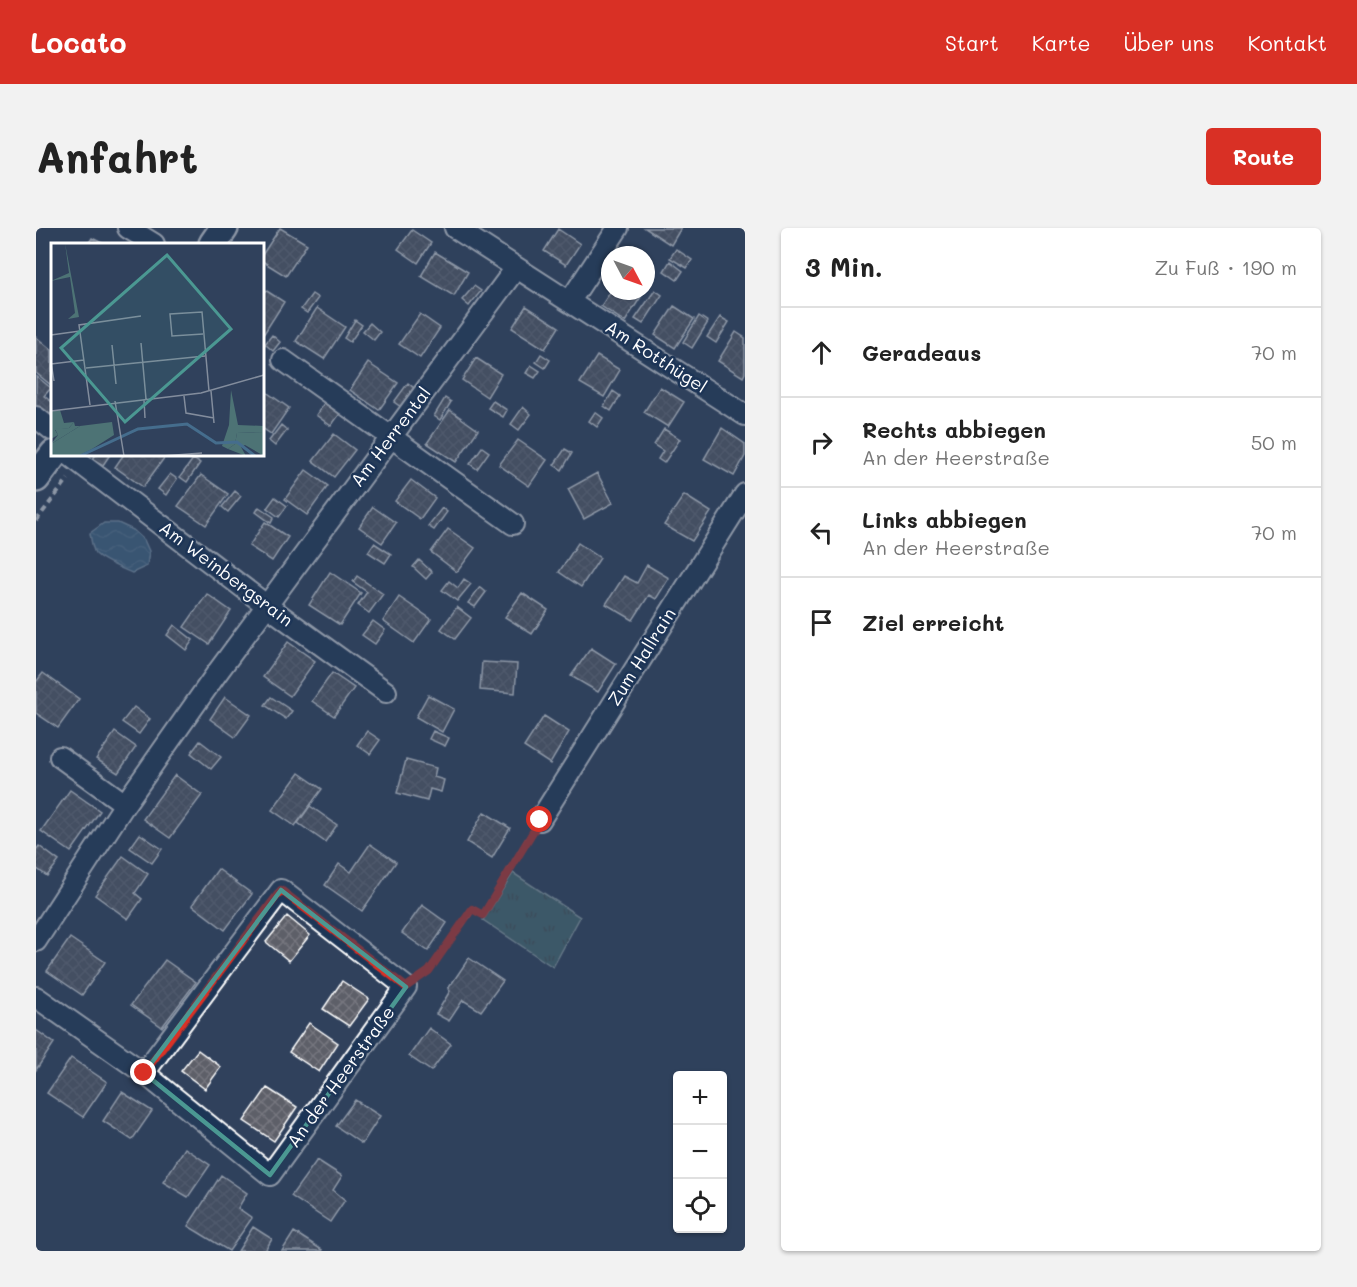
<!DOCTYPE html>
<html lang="de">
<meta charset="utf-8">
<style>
body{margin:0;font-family:Mali,sans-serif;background:#f2f2f2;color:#222}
.controls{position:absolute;right:18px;bottom:18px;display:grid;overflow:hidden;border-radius:6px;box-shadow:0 2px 4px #0004}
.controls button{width:54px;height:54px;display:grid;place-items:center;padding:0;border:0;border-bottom:2px solid #e0e0e0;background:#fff;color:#222;font:30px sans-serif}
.compass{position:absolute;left:565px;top:18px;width:54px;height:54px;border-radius:50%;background:#fff;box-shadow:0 2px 4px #0004;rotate:131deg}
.stop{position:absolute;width:18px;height:18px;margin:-14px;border:4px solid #d93025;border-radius:50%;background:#fff}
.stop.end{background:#d93025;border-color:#fff;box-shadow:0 2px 6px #0008}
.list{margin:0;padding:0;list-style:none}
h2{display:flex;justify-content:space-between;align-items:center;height:78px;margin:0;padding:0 24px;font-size:26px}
h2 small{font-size:20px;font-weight:400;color:#767676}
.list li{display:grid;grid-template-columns:39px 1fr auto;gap:18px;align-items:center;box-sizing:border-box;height:90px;padding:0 24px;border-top:2px solid #e0e0e0}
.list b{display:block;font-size:22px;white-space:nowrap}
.list p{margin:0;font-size:20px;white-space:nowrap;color:#767676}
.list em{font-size:20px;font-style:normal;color:#767676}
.icon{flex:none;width:33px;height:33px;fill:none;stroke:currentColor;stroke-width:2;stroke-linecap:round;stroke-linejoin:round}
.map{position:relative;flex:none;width:709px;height:1023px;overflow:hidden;border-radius:6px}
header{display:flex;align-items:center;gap:36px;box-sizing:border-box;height:84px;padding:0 30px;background:#d93025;color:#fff}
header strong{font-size:28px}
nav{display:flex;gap:33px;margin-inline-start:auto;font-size:21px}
.intro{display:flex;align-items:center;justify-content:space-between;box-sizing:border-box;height:144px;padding:0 36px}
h1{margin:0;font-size:42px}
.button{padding:15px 27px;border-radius:6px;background:#d93025;color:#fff;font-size:21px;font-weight:700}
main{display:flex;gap:36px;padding:0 36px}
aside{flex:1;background:#fff;border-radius:6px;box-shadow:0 2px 4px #0004}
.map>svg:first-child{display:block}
</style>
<header>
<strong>Locato</strong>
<nav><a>Start</a><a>Karte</a><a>Über uns</a><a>Kontakt</a></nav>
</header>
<div class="intro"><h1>Anfahrt</h1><a class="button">Route</a></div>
<main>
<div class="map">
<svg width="709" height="1023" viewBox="0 0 709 1023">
<defs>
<pattern id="grass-tufts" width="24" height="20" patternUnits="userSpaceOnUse" patternTransform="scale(1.5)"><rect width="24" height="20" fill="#4d7375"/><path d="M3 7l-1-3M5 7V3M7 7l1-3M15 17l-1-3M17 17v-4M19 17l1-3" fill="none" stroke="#4c5a5a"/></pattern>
<pattern id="water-waves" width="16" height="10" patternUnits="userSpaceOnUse" patternTransform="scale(1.5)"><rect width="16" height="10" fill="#456d8d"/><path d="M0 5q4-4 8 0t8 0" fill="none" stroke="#61839e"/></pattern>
<pattern id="building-cross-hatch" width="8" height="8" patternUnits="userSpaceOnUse" patternTransform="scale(1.5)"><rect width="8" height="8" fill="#5d5e67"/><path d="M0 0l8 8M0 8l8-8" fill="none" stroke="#75767e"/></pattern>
</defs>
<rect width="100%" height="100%" fill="#30415c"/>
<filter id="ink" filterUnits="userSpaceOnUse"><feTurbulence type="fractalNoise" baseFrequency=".0167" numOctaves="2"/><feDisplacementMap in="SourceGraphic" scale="12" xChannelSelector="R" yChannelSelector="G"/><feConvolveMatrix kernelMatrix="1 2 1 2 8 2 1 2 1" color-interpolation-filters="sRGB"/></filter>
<g filter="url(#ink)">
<!-- grass -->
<path fill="url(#grass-tufts)" stroke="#a6b9ba" stroke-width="1.5" d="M477 645 544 689 517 739 447 692Z"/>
<!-- water -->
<path fill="url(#water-waves)" stroke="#8fa7bb" stroke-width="1.5" d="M68 295H82L97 302 108 312 113 323 111 338 96 345C87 341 66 333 59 325 56 320 55 311 54 305Z"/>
<!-- building -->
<path fill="url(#building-cross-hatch)" stroke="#fff" stroke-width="1.5" d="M244 0 271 16 250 48 226 33V27Z
M609 0H645L635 17Z
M522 1 544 16 530 37 508 23Z
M376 2 395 15 382 35 362 21Z
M56 10 68 16H52Z
M640 21 656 32 651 40 634 30Z
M399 24 432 44 418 68 385 48Z
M634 33 647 43 641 52 628 43Z
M438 58 445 63 433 78 426 72Z
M226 60 248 74 227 107H226Z
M619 62 626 67 607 96 599 91Z
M575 63H599L606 67 589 94 565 78Z
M276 66 282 70 271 85 265 81Z
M490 78 523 99 509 121 476 100Z
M638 78 658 91 639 120 619 107Z
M281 80 309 99 288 131 260 113Z
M384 86 404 100 384 130 363 116Z
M663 88 672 94 656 120 647 114Z
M684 89 693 94 680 115 671 109Z
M319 92 326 97 314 114 308 110Z
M334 95 344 104 338 112 327 103Z
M700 104 709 110V145L707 149 682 133Z
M236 107 244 114 237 123 229 116Z
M0 109 16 122V155L15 157 0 145Z
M505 126 514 132 509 140 500 134Z
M561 128 584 142 568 169 544 155Z
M440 130 465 146 451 169 426 152Z
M332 135 362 155 343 182 314 162Z
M495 137 504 143 499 150 490 145Z
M0 148 15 160 8 168 16 174V184L11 191 0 183Z
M372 155 378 160 365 179 358 174Z
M624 159 648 174 632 199 608 184Z
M226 161 253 180 235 206 226 200Z
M577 163 584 168 575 183 568 178Z
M409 170 415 174 404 192 398 188Z
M290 172 306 183 295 198 280 187Z
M457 173 471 182 467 189 452 180Z
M487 179 495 186 483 202 475 196Z
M414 182 442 202 420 234 391 215Z
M559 184 567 190 561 199 553 193Z
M245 197 251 202 239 218 233 213Z
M686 200 709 216V228L698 248 668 231Z
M628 201 644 211 628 235 622 231 627 223 618 217Z
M298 206 319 222 298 249 277 233Z
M482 212 511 232 493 258 463 237Z
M446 219 453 224 441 241 434 236Z
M529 221 536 225 526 242 518 237Z
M60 226H71L73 228 67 237 57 231Z
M88 226H131L107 259 79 239Z
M157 231 164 235 151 254 144 249Z
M270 242 292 258 271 287 249 271Z
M561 245 577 275 548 291 532 261Z
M134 246 141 251 130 267 122 261Z
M165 247 192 266 170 297 142 278Z
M375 252 399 270 384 291 359 273Z
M199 263 205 268 192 284 186 279Z
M648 267 675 284 656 313 628 297Z
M239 269 251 278 243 289 231 280Z
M223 279 238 289 235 295 220 284Z
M337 279 360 295 346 315 323 299Z
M406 280 411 284 398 302 392 298Z
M229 294 252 309 236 333 213 318Z
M412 301 439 320 421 344 395 324Z
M338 315 355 326 349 335 332 324Z
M542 315 564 330 545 359 523 344Z
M383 332 396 344 390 351 377 339Z
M611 337 633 350 620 371 613 367 597 392 570 376 588 348 601 355Z
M294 344 325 365 304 397 273 377Z
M321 348 347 366 333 385 322 377 331 364 317 354Z
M428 351 435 356 421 373 406 362 413 353 422 360Z
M444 359 450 364 439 379 432 375Z
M486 365 512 382 496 406 469 389Z
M171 366 195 383 173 416 148 399Z
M363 369 395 391 378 415 347 393Z
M421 379 435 390 419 411 405 401Z
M337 393 349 402 339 416 326 407Z
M138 397 157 412 150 422 131 407Z
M252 414 279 433 254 468 227 449Z
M555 420 580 436 562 464 535 448Z
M446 434 481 436 479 465 444 462Z
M7 445 43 471 22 500 0 485V454Z
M296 445 318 460 298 488 276 473Z
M392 467 418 481 406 504 380 489Z
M189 469 215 487 199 509 174 491Z
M235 469 256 483 250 491 229 477Z
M98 479 114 491 103 506 86 494Z
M508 488 533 504 514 536 488 519Z
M331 503 344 512 334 526 321 517Z
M397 503 413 510 409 518 393 511Z
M79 504 100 519 82 545 60 531Z
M164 513 185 529 175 541 155 525Z
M370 532 400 540 398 549 408 552 405 564 394 561 391 573 361 565Z
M263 545 286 561 259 598 236 582Z
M139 547 166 567 134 610 107 591Z
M34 562 64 583 35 624 5 603Z
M274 578 301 597 289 614 262 595Z
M448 584 474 600 456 630 431 614Z
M104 606 126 621 116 635 94 620Z
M334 616 360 634 326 683 289 657 303 636 315 644Z
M3 618 23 633 11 648 0 640V622Z
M87 628 112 646 99 665 106 671 92 691 59 667Z
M182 641 216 666 189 702 156 677Z
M386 677 411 695 392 723 366 705Z
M251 688 274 707 253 733 230 714Z
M34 710 69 734 46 767 11 743Z
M433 730 467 753 445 783 427 772 413 793 400 786 414 763 412 761Z
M129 732 160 754 126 799 95 777Z
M306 753 333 771 313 798 287 781Z
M273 795 302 815 283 844 253 824Z
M393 800 415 816 395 843 373 828Z
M0 802 18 815 0 842Z
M162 822 185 839 169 861 145 843Z
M35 830 71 854 47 889 11 865Z
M231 860 261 879 238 913 208 893Z
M86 864 116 883 96 912 67 893Z
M319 872 344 888 326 916 300 898Z
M149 920 174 937 152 969 127 954Z
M281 932 306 948 297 962 309 972 294 994 255 968Z
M185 947 211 965 202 980 216 990 193 1023 152 998Z
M217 999 236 1011 229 1023H202Z
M258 1004 286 1022 285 1023H246Z"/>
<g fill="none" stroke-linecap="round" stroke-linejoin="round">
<defs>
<path id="street" d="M92 0 118 16
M419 0 709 187
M534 73 582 0
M247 132 477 296
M0 189 16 202
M32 226 230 377 350 464
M24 529 89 576
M504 592 709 266
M0 713 89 576 181 445 480 40
M0 769 108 845 234 947 370 759 245 662 108 845"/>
<path id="secondary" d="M177 16 188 0
M0 250 18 226"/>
</defs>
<!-- street casing -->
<use href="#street" stroke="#fff" stroke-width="24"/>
<!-- secondary casing -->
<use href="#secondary" stroke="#fff" stroke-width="32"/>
<!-- path -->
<path stroke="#fff" stroke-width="4" stroke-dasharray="6 4.5" stroke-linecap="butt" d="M0 293 32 251
M386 748 393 743 437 681 447 687 495 606"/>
<!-- street -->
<use href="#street" stroke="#1d3557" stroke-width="20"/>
<!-- secondary -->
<use href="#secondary" stroke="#1d3557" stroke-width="27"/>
</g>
</g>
<g fill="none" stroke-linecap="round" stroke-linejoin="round" filter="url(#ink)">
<!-- route -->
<path stroke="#d93025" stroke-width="8" d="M108 845 245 662 370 759 393 743 436 681 447 687 504 592"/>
</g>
<!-- marked area -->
<path d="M0 0H709V1023H0ZM245 662 370 759 234 947 108 845Z" fill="#30415c" fill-opacity=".55" fill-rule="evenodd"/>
<path fill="none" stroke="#4b9892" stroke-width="4.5" stroke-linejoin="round" d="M245 662 370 759 234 947 108 845Z"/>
<g text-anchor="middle" stroke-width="5" stroke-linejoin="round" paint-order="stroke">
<!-- street labels -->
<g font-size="18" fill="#fff" stroke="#1d3557">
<text transform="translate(620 129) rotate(33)" y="6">Am Rotthügel</text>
<text transform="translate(355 209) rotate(-53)" y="6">Am Herrental</text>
<text transform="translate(190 346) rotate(37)" y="6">Am Weinbergsrain</text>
<text transform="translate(606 429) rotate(-58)" y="6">Zum Hallrain</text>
<text transform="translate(305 849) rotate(-54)" y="6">An der Heerstraße</text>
</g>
</g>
<!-- overview -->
<g transform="translate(15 15)">
<rect width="213" height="213" fill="#30415c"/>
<path d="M14 0 28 74 17 76 24 70 19 34 0 38 18 30ZM9 167 13 180 23 179 18 185 4 187 7 192 0 196V168ZM61 179 63 192 41 206 27 213H0V201L29 183ZM213 189V213L194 202 190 204 195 213 177 206 184 201 186 190Z" fill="#4d7375"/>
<path d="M180 147 187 182 213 183V189L186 190 184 201 177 206 171 203 178 182ZM23 179 24 183H29L0 201 7 192 4 186 18 185Z" fill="#4d7375"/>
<path fill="none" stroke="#456d8d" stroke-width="3" d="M29 213 87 186 136 181 165 200 186 199 204 213"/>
<path fill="none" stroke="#838d9d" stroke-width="1.5" d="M152 91 121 93 119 71 151 69 158 148M0 92 29 88M90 100 95 156M61 102 65 141M0 119 3 138M0 121 33 117M35 125 154 113M160 148 163 180M133 153 135 170 163 175M93 157 94 175M64 158 73 213M39 162 28 82 90 73M0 168 150 150 213 132M111 213 151 210"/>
<path fill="#4b9892" fill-opacity="0.15" stroke="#4b9892" stroke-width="3" d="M116 12 180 86 74 179 10 105Z"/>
<rect width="213" height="213" fill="none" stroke="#fff" stroke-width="3"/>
</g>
</svg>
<div class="controls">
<button>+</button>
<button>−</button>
<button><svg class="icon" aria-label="locate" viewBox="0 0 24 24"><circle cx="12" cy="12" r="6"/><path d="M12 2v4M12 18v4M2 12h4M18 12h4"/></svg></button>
</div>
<svg class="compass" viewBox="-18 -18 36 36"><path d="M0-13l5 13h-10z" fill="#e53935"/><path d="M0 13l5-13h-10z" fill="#767676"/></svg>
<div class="stop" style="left:504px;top:592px"></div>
<div class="stop end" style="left:108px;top:845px"></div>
</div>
<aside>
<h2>3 Min.<small>Zu Fuß · 190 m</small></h2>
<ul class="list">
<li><svg class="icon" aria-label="ahead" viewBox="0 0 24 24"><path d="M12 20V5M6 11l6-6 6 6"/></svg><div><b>Geradeaus</b></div><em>70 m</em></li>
<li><svg class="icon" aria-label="right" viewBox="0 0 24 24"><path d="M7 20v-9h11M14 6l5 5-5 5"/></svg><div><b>Rechts abbiegen</b><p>An der Heerstraße</p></div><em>50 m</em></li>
<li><svg class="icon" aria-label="left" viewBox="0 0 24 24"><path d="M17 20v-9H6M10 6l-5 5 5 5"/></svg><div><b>Links abbiegen</b><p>An der Heerstraße</p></div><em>70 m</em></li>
<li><svg class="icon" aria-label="arrive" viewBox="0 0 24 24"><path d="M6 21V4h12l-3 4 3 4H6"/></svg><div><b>Ziel erreicht</b></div></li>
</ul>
</aside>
</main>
